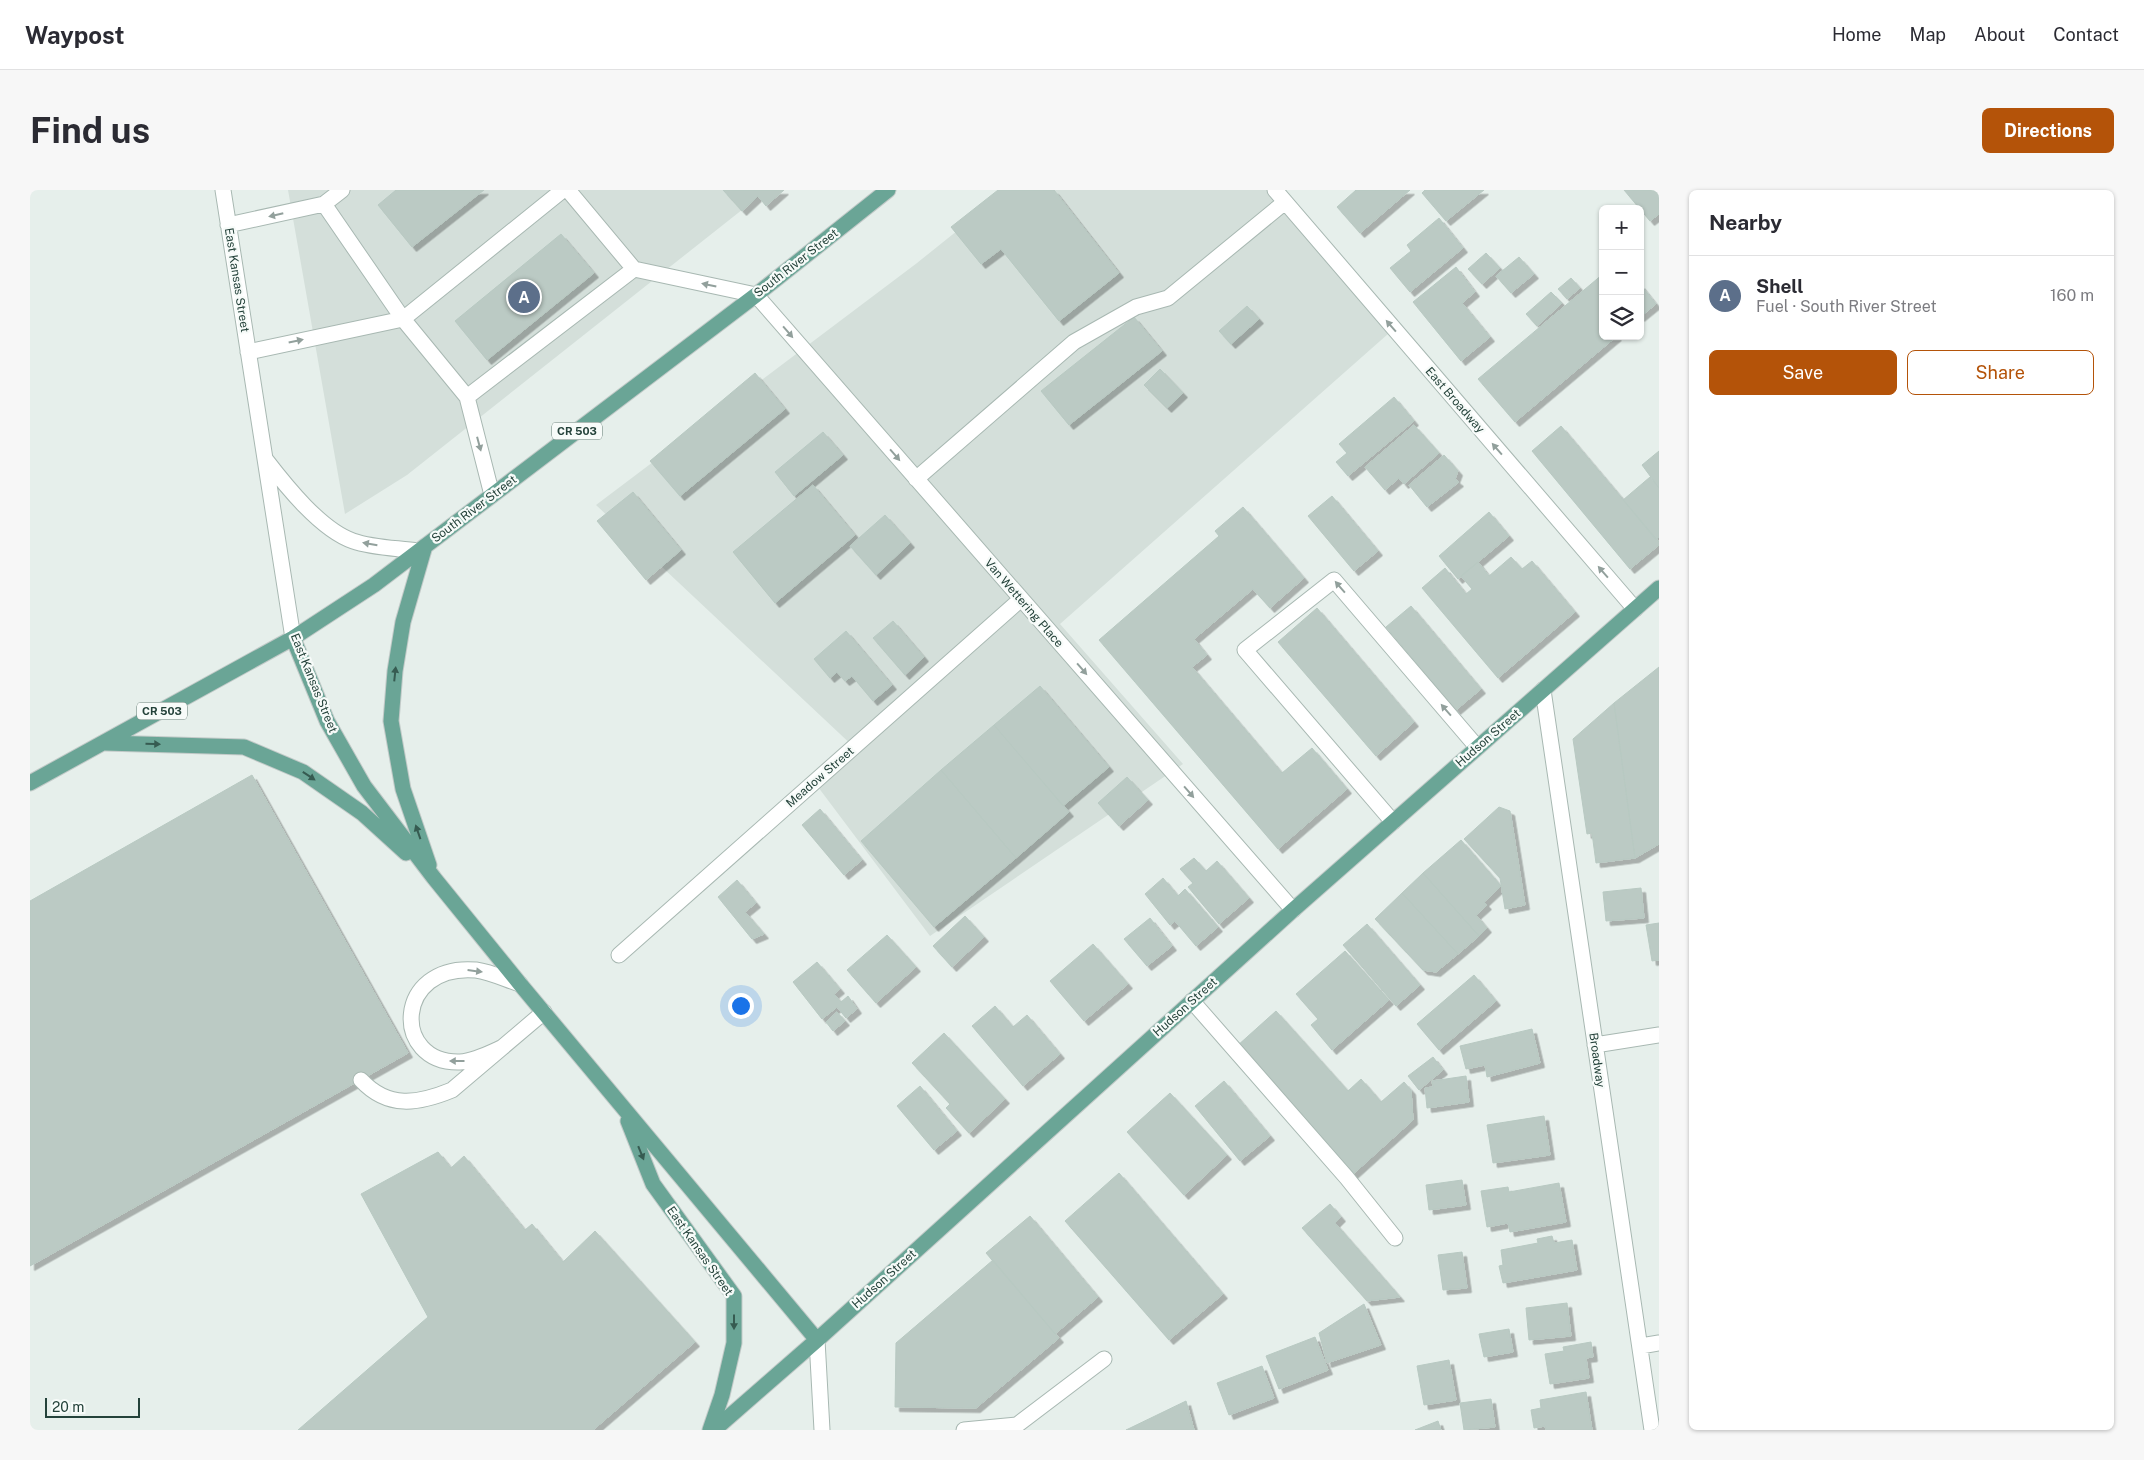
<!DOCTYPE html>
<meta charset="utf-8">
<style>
body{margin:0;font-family:"Public Sans",sans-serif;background:#f7f7f7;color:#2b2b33}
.controls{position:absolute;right:15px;top:15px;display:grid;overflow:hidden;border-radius:8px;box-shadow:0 1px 4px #0004}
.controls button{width:45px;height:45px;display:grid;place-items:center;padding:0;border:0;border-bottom:1px solid #e1e1e2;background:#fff;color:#2b2b33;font:25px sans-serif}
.scale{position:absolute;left:15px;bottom:12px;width:95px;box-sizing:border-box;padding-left:5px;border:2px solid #24423a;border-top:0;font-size:14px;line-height:18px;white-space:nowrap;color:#24423a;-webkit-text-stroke:4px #f7fbf9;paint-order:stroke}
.you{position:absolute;left:710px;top:815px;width:18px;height:18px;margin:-12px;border:4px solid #fff;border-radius:50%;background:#1a73e8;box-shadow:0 0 0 8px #1a73e833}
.badge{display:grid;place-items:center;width:32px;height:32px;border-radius:50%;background:#b45309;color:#fff;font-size:16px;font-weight:700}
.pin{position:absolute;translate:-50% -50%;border:2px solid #fff;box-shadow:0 1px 5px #0006}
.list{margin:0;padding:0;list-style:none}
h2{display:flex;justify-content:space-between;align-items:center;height:65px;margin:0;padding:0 20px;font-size:21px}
h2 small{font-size:16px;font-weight:400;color:#7c7c81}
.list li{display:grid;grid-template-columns:32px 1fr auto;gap:15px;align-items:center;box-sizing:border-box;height:80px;padding:0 20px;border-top:1px solid #e1e1e2}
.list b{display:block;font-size:19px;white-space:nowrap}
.list p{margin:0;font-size:16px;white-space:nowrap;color:#7c7c81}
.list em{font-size:16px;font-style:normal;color:#7c7c81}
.actions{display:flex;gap:10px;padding:15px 20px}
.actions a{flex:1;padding:11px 0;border:1px solid #b45309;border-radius:8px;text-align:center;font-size:18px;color:#b45309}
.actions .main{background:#b45309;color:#fff}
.icon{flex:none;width:28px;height:28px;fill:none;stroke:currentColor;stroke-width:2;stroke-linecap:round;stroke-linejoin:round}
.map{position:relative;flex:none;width:1629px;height:1240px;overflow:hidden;border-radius:8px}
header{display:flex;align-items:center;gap:30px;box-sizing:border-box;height:70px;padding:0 25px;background:#fff;border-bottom:1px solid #e1e1e2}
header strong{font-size:24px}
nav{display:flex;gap:28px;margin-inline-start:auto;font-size:18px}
.intro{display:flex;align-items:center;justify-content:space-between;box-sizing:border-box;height:120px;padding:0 30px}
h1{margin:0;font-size:35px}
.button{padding:12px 22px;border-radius:8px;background:#b45309;color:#fff;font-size:18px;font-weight:700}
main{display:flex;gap:30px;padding:0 30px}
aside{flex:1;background:#fff;border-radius:8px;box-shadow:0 1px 4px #0004}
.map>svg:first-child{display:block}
</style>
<header>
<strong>Waypost</strong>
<nav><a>Home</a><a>Map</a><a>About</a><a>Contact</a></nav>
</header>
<div class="intro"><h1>Find us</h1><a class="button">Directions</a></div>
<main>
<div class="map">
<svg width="1629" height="1240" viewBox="0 0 1629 1240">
<defs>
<filter id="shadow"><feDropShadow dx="4.5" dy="4.5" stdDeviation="0" flood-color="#0004"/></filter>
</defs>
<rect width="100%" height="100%" fill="#e6efeb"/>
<!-- built -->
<path fill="#d4dfda" d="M258 0H737L377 285 315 324Z
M978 0H1249L1367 136 1030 434 1153 574 900 746 785 593 826 559 566 315 887 73Z"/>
<!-- building -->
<path fill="#bbcac4" stroke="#b8c9c2" filter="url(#shadow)" d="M366 0H454L382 57 348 15Z
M693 0H754L736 16 728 6 712 21Z
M968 0H1024L1089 83 1029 131 971 59 951 74 921 37Z
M1326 0H1380L1330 43 1307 17Z
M1395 0H1454L1416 31 1392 3Z
M1594 0H1629V24L1620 31Z
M1409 28 1433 58 1380 102 1360 78 1381 61 1377 55Z
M531 44 564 83 457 170 425 131Z
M1456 63 1470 78 1452 94 1438 79Z
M1489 67 1504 84 1481 103 1466 86Z
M1426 77 1445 102 1432 113 1460 147 1431 171 1383 112Z
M1573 84V146H1587L1485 232 1448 189Z
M1541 88 1550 98 1537 109 1528 99Z
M1610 94 1626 114 1610 127Z
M1521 102 1532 113 1507 136 1496 124Z
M1217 116 1229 129 1201 154 1189 141Z
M1104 127 1132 161 1039 235 1011 201Z
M1130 179 1153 203 1137 218 1114 195Z
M725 183 755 219 650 306 620 271Z
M1364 207 1384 231 1318 286 1306 272 1317 263 1309 254Z
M1384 235 1409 263 1374 294 1369 288 1355 300 1335 277Z
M1531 236 1629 352V355L1600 379 1502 261Z
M793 242 813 265 764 306 745 282Z
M1629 261V298L1612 275Z
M1414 265 1428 281 1425 289 1429 292 1397 317 1379 295Z
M1620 287 1629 298V347L1626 350 1593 310Z
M783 295 825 345 745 413 703 362Z
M603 302 651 360 616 390 567 331Z
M1302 306 1348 361 1324 381 1278 326Z
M1213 317 1274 388 1240 418 1223 399 1164 449 1177 465 1162 477 1252 583 1282 558 1317 599 1248 659 1069 450 1189 346 1185 341Z
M1459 322 1479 346 1428 389 1409 366Z
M855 325 880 353 846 385 820 356Z
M1481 367 1492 379 1502 371 1545 422 1468 488 1392 398 1415 378 1436 404 1442 399 1431 386 1448 372 1459 386Z
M1381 416 1451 499 1426 520 1356 437Z
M1287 418 1384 532 1346 566 1248 452Z
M863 431 894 467 875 485 843 448Z
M816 441 862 495 843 511 822 486 815 491 807 482 800 488 784 469Z
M1629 477V654L1605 668 1584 513Z
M1010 496 1079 577 1033 616 964 535Z
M1584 513 1605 668 1566 673 1562 643 1557 644 1543 549Z
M964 535 1039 622 986 668 911 580Z
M911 580 986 668 904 737 831 651Z
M222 585 378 863 0 1076V711Z
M1097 587 1118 610 1089 636 1068 613Z
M1469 617 1480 621 1495 715 1475 719 1470 688 1434 649Z
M790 619 832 670 814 685 772 635Z
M1431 650 1471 696 1454 712 1457 715 1446 725 1457 738 1449 746 1393 683Z
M1164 668 1176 681 1187 671 1219 708 1189 734 1158 697 1163 693 1150 679Z
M1393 683 1449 746 1428 764 1372 703Z
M1133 688 1148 706 1155 699 1188 737 1166 756 1145 731 1140 735 1115 704Z
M707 690 726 713 715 722 734 744 722 749 688 707Z
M1611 698 1614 728 1576 731 1573 702Z
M1372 703 1428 764 1406 782 1393 780 1345 729Z
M935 726 954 747 922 777 903 756Z
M1120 728 1142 756 1117 776 1094 749Z
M1629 733V770L1622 771 1616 735Z
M1337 734 1390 795 1366 816 1313 755Z
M857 745 886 777 846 813 817 780Z
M1063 754 1098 794 1054 831 1020 791Z
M1315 761 1359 810 1302 860 1281 835 1288 829 1266 804Z
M787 772 810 799 804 804 811 812 818 806 827 819 816 828 807 817 792 829 763 792Z
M1444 785 1466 811 1409 860 1387 834Z
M965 816 983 837 997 825 1030 864 993 896 942 836Z
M1246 821 1318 901 1331 889 1351 912 1374 892 1381 900 1383 930 1322 985 1207 856Z
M807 822 815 831 803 841 796 832Z
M1502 839 1510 873 1457 887 1455 875 1436 879 1430 856Z
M914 843 975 909 939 943 916 918 920 914 882 873Z
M1403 867 1413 880 1389 900 1378 886Z
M1436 886 1439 912 1397 918 1395 898 1403 897 1402 891Z
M1194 891 1240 946 1210 971 1165 916Z
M890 896 927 941 904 960 867 916Z
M1140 903 1197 965 1154 1005 1097 942Z
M1514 926 1520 965 1463 973 1457 935Z
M408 962 421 978 434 966 495 1040 502 1034 533 1072 565 1041 665 1152 563 1240H268L398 1127 331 1004Z
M1089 983 1193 1104 1139 1150 1035 1031Z
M1432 990 1436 1015 1399 1020 1396 995Z
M1529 993 1536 1032 1480 1042 1478 1033 1457 1037 1451 1001 1478 997 1479 1002Z
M1300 1014 1311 1027 1305 1033 1370 1107 1337 1111 1272 1038Z
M1000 1026 1068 1107 1025 1144 956 1063Z
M1522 1046 1524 1053 1542 1050 1547 1080 1473 1093 1469 1076 1473 1075 1471 1060 1508 1053 1507 1049Z
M1432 1062 1437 1098 1413 1100 1408 1065Z
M963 1070 1029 1148 946 1218 865 1217 866 1153Z
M1537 1113 1541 1146 1499 1150 1496 1118Z
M1334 1114 1351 1155 1297 1173 1289 1143Z
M1479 1139 1483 1162 1454 1167 1449 1144Z
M1285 1147 1298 1180 1249 1199 1236 1166Z
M1561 1152 1563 1167 1556 1168 1559 1188 1520 1194 1515 1164 1534 1161 1533 1157Z
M1419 1170 1426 1210 1394 1215 1387 1176Z
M1232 1176 1244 1208 1199 1225 1187 1193Z
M1556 1202 1562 1240H1516L1515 1236 1504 1238 1501 1220 1511 1218 1510 1210Z
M1461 1209 1465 1237 1434 1240 1430 1213Z
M1156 1211 1164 1240H1096Z
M1408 1231 1411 1240H1385Z"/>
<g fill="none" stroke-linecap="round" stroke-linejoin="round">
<defs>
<path id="minor" d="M193 0 263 448
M538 0 604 79 726 105 1263 720
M1245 0 1605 419
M294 14 373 129 437 207 462 305
M198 35 294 14 312 0
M218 162 373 129 533 0
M437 207 604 79
M236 270C256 296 291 340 323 351 343 358 367 358 388 361
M886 289 1044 152 1106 117 1138 108 1255 12
M1513 500 1622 1240
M1363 632 1215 460 1304 390 1447 557
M589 765 991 409
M1162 811 1317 988 1365 1048
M1565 855 1629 845
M473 857C460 863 445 871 430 872 361 874 364 773 446 780 461 782 477 790 490 794
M331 890C358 919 388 914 422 900L514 822
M787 1150 792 1240
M1611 1156 1629 1153
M934 1240 987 1235 1074 1169"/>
<path id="major" d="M395 356 373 432 365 481 361 531 373 599 399 675
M263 448 297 531 334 596 404 688 490 794 787 1150
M75 553 214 557 273 582 332 623 376 663
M0 593 263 448 344 395 726 105 858 0
M598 931 623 994 704 1106V1153L692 1205 680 1240
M684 1240 787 1150 1263 720 1629 398"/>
</defs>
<!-- minor casing -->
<use href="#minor" stroke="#a8b8b2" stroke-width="17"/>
<!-- major casing -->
<use href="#major" stroke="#c2cac8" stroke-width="17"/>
<!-- minor -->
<use href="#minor" stroke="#fff" stroke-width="15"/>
<!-- major -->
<use href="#major" stroke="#6aa596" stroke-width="15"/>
</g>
<!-- one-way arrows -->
<defs><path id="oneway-solid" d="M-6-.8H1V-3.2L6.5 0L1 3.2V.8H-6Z" transform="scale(1.25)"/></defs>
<g fill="#92a09c">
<use href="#oneway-solid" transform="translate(246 25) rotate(167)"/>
<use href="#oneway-solid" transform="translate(679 95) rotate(-168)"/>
<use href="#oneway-solid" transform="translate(1361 136) rotate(-131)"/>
<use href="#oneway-solid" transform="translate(758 142) rotate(49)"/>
<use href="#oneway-solid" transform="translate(266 151) rotate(-12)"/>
<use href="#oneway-solid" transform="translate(449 254) rotate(75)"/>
<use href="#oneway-solid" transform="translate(1467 259) rotate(-131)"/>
<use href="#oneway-solid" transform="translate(865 265) rotate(49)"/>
<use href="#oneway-solid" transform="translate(340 354) rotate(-170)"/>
<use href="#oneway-solid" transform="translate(1573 382) rotate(-131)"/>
<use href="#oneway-solid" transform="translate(1310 397) rotate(-131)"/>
<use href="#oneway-solid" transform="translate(1052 479) rotate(49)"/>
<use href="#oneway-solid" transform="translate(1416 520) rotate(-131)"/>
<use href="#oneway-solid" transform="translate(1159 602) rotate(49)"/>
<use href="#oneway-solid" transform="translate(445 781) rotate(7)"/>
<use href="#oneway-solid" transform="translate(427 871) rotate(180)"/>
</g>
<g fill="#365b51">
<use href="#oneway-solid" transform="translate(365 484) rotate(-84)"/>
<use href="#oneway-solid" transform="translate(123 554) rotate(1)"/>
<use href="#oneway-solid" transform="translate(279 586) rotate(34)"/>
<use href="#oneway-solid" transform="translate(388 642) rotate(-109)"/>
<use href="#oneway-solid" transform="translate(611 963) rotate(68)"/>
<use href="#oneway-solid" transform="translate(704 1132) rotate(90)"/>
</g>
<g text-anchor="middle" stroke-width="4.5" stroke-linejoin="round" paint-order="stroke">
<!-- shield labels -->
<g fill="#f7fbf9" stroke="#637a73" stroke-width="1">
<rect x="522" y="232.5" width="50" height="17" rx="4"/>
<rect x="107" y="512.5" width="50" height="17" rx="4"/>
</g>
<g font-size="11" font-weight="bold" fill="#24423a">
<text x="547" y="245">CR 503</text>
<text x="132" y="525">CR 503</text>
</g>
<!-- street labels -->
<g font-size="12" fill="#24423a" stroke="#f7fbf9">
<text transform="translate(766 73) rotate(-38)" y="4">South River Street</text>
<text transform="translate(207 90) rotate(81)" y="4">East Kansas Street</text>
<text transform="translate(1425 210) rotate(49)" y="4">East Broadway</text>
<text transform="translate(444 319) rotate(-37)" y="4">South River Street</text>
<text transform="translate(994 413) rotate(49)" y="4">Van Wettering Place</text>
<text transform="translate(284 493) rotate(68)" y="4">East Kansas Street</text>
<text transform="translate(1458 548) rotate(-41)" y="4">Hudson Street</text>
<text transform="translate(790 587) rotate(-41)" y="4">Meadow Street</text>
<text transform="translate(1155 817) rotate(-42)" y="4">Hudson Street</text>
<text transform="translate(1567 870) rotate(82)" y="4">Broadway</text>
<text transform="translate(670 1061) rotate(55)" y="4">East Kansas Street</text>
<text transform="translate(854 1089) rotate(-42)" y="4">Hudson Street</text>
</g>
</g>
</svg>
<div class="controls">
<button>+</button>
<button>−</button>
<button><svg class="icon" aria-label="layers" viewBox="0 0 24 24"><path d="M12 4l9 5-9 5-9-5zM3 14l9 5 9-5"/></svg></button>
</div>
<div class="scale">20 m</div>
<div class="you"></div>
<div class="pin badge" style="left:494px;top:107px;background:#5c6f8a">A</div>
</div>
<aside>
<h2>Nearby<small></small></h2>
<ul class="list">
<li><span class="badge" style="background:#5c6f8a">A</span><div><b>Shell</b><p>Fuel · South River Street</p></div><em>160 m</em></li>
</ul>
<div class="actions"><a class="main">Save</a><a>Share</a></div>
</aside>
</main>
